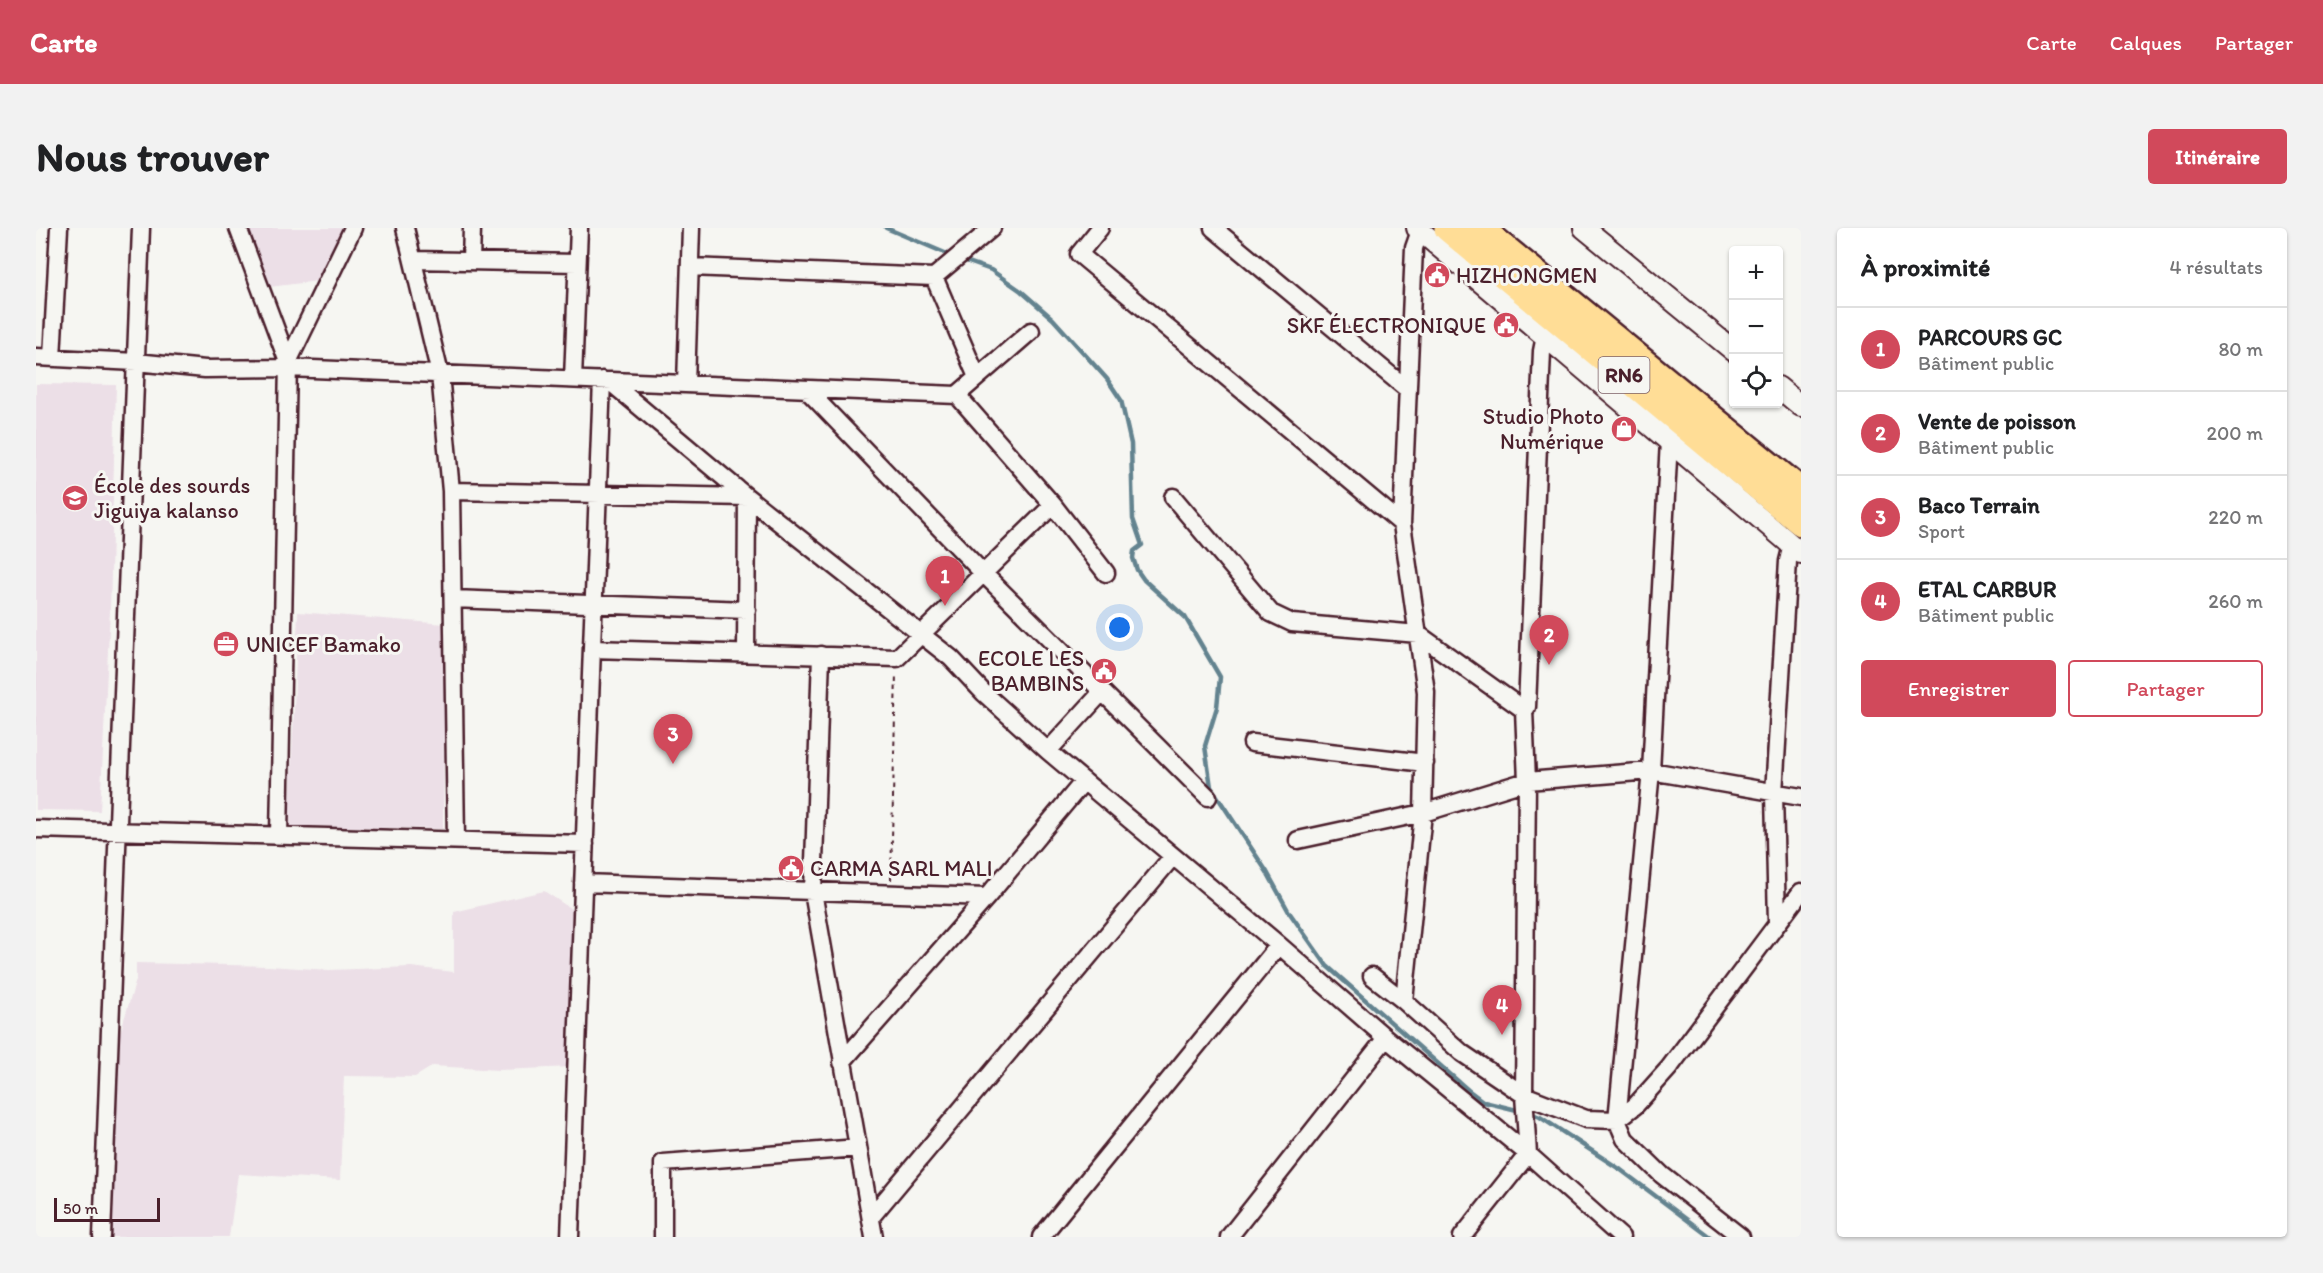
<!DOCTYPE html>
<html lang="fr">
<meta charset="utf-8">
<style>
body{margin:0;font-family:Itim,sans-serif;background:#f2f2f2;color:#202124}
.controls{position:absolute;right:18px;top:18px;display:grid;overflow:hidden;border-radius:6px;box-shadow:0 2px 4px #0004}
.controls button{width:54px;height:54px;display:grid;place-items:center;padding:0;border:0;border-bottom:2px solid #e0e0e0;background:#fff;color:#202124;font:30px sans-serif}
.scale{position:absolute;left:18px;bottom:15px;width:106px;box-sizing:border-box;padding-left:6px;border:3px solid #4a1f2b;border-top:0;font-size:16px;line-height:21px;white-space:nowrap;color:#4a1f2b;-webkit-text-stroke:4px #f6f6f2;paint-order:stroke}
.you{position:absolute;left:1084px;top:400px;width:21px;height:21px;margin:-15px;border:4px solid #fff;border-radius:50%;background:#1a73e8;box-shadow:0 0 0 9px #1a73e833}
.badge{display:grid;place-items:center;width:39px;height:39px;border-radius:50%;background:#d1495b;color:#fff;font-size:20px;font-weight:700}
.pin{position:absolute;translate:-50% -50px;filter:drop-shadow(0 2px 3px #0008)}
.pin::after{content:'';position:absolute;top:32px;width:21px;height:18px;background:inherit;clip-path:polygon(0 0,100% 0,50% 100%)}
.list{margin:0;padding:0;list-style:none}
h2{display:flex;justify-content:space-between;align-items:center;height:78px;margin:0;padding:0 24px;font-size:26px}
h2 small{font-size:20px;font-weight:400;color:#757577}
.list li{display:grid;grid-template-columns:39px 1fr auto;gap:18px;align-items:center;box-sizing:border-box;height:84px;padding:0 24px;border-top:2px solid #e0e0e0}
.list b{display:block;font-size:22px;white-space:nowrap}
.list p{margin:0;font-size:20px;white-space:nowrap;color:#757577}
.list em{font-size:20px;font-style:normal;color:#757577}
.actions{display:flex;gap:12px;padding:18px 24px}
.actions a{flex:1;padding:14px 0;border:2px solid #d1495b;border-radius:6px;text-align:center;font-size:21px;color:#d1495b}
.actions .main{background:#d1495b;color:#fff}
.icon{flex:none;width:33px;height:33px;fill:none;stroke:currentColor;stroke-width:2;stroke-linecap:round;stroke-linejoin:round}
.map{position:relative;flex:none;width:1765px;height:1009px;overflow:hidden;border-radius:6px}
header{display:flex;align-items:center;gap:36px;box-sizing:border-box;height:84px;padding:0 30px;background:#d1495b;color:#fff}
header strong{font-size:28px}
nav{display:flex;gap:33px;margin-inline-start:auto;font-size:21px}
.intro{display:flex;align-items:center;justify-content:space-between;box-sizing:border-box;height:144px;padding:0 36px}
h1{margin:0;font-size:42px}
.button{padding:15px 27px;border-radius:6px;background:#d1495b;color:#fff;font-size:21px;font-weight:700}
main{display:flex;gap:36px;padding:0 36px}
aside{flex:1;background:#fff;border-radius:6px;box-shadow:0 2px 4px #0004}
.map>svg:first-child{display:block}
</style>
<header>
<strong>Carte</strong>
<nav><a>Carte</a><a>Calques</a><a>Partager</a></nav>
</header>
<div class="intro"><h1>Nous trouver</h1><a class="button">Itinéraire</a></div>
<main>
<div class="map">
<svg width="1765" height="1009" viewBox="0 0 1765 1009">
<rect width="100%" height="100%" fill="#f6f6f2"/>
<filter id="ink" filterUnits="userSpaceOnUse"><feTurbulence type="fractalNoise" baseFrequency=".0167" numOctaves="2"/><feDisplacementMap in="SourceGraphic" scale="12" xChannelSelector="R" yChannelSelector="G"/><feConvolveMatrix kernelMatrix="1 2 1 2 8 2 1 2 1" color-interpolation-filters="sRGB"/></filter>
<g filter="url(#ink)">
<!-- built -->
<path fill="#ecdfe7" d="M212 0H314L290 52 233 59Z
M0 156 80 157 74 383 64 583 0 582Z
M262 384 409 396 407 601 253 598Z
M508 663 540 684 536 839 462 842 397 838 379 849 308 848 304 952 202 946 193 1009H73L84 805 100 752V735L233 738 293 742 375 739 418 744V684Z"/>
<g fill="none" stroke-linecap="round" stroke-linejoin="round">
<!-- stream -->
<path stroke="#64838f" stroke-width="4.5" d="M850 0 916 28
M924 31 955 42 985 63 1017 91 1071 151 1085 172 1095 216 1097 291 1106 317 1098 323 1097 330 1101 342 1108 352 1149 389 1184 449 1181 479 1169 518 1175 559 1231 644 1253 684 1291 738 1432 862 1448 874 1485 883
M1494 885 1504 889 1585 942 1674 1009"/>
<defs>
<path id="minor" d="M202 0 252 134 243 608
M369 0 404 146 415 263 420 612
M1064 0 1043 26 1366 296
M1177 0 1371 161
M377 32 541 35
M435 33 436 0
M654 39 898 49 956 0
M898 49 941 149
M0 129 100 134 169 141 252 140 921 167 995 103
M16 130 23 0
M252 134 317 0
M537 151 543 0
M573 153 711 269 915 430 948 465 1012 523 1243 717 1350 810 1492 926 1585 1009
M650 156 655 0
M770 161 947 345 1172 569
M921 167 1017 277 1070 345
M1633 213 1615 543 1581 892 1589 911 1626 947 1705 1009
M415 263 711 269 710 425
M1137 269 1235 385 1256 395 1382 406 1488 482 1491 553 1488 867 1492 926 1426 1009
M417 371 711 382
M556 421 861 430 1017 277
M785 427 777 664 838 1009
M1488 482 1491 479 1506 123 1509 108
M1216 515 1389 535
M1012 523 1066 464
M0 601 549 616
M1262 612 1387 585 1491 553 1615 543 1765 569
M547 655 951 669
M1741 695 1738 565 1752 333 1756 317
M1336 748 1368 773 1426 825 1488 867 1550 891 1581 892 1599 878 1633 840 1765 664
M1368 773 1387 585 1390 464 1366 296 1378 20 1385 0
M806 834 951 669 1048 553
M835 989 1137 628
M66 1009 105 0
M534 1009 566 152
M627 1009V935L822 920
M1005 1009 1243 717
M1193 1009 1350 810"/>
<path id="tertiary" d="M1381 0 1765 325
M1548 0 1698 123
M1742 159 1765 178"/>
<path id="trunk" d="M1412 0 1765 294
M1443 0 1765 264"/>
</defs>
<!-- minor casing -->
<use href="#minor" stroke="#4a1f2b" stroke-width="21"/>
<!-- tertiary casing -->
<use href="#tertiary" stroke="#4a1f2b" stroke-width="24"/>
<!-- trunk casing -->
<use href="#trunk" stroke="#4a1f2b" stroke-width="32"/>
<!-- path -->
<path stroke="#4a1f2b" stroke-width="2" stroke-dasharray="4.5 4.5" stroke-linecap="butt" d="M855 652 860 445"/>
<!-- minor -->
<use href="#minor" stroke="#f6f6f2" stroke-width="16"/>
<!-- tertiary -->
<use href="#tertiary" stroke="#f6f6f2" stroke-width="20"/>
<!-- trunk -->
<use href="#trunk" stroke="#ffdd96" stroke-width="27"/>
</g>
</g>
<!-- icons -->
<defs>
<symbol id="civic-disc" viewBox="-11 -11 22 22"><circle r="9.5" fill="#d1495b" stroke="#f6f6f2"/><path d="M-.6-6.5H3V-4.5H.6V-3L4-1V1h2V6H-6V1h2V-1L-.6-3ZM-1.2 2.5V6h2.4V2.5Z" fill="#fff"/></symbol>
<symbol id="shop-disc" viewBox="-11 -11 22 22"><circle r="9.5" fill="#d1495b" stroke="#f6f6f2"/><path d="M-5-2.5h2.3a2.7 3.5 0 0 1 5.4 0H5L5.5 6h-11ZM-1.5-2.5h3a1.5 2.3 0 0 0-3 0Z" fill="#fff"/></symbol>
<symbol id="school-disc" viewBox="-11 -11 22 22"><circle r="9.5" fill="#d1495b" stroke="#f6f6f2"/><path d="M0-5L7-2L0 1L-7-2ZM-4 1L0 2.5L4 1V4Q0 6-4 4Z" fill="#fff"/></symbol>
<symbol id="office-disc" viewBox="-11 -11 22 22"><circle r="9.5" fill="#d1495b" stroke="#f6f6f2"/><path d="M-6-3h4V-5.5h4V-3h4V5H-6ZM-1-4.5V-3h2v-1.5ZM-6 0V1H6V0Z" fill="#fff"/></symbol>
</defs>
<g fill-rule="evenodd">
<use href="#civic-disc" x="1386" y="32" width="30" height="30"/>
<use href="#civic-disc" x="1455" y="82" width="30" height="30"/>
<use href="#shop-disc" x="1573" y="186" width="30" height="30"/>
<use href="#school-disc" x="24" y="255" width="30" height="30"/>
<use href="#office-disc" x="175" y="401" width="30" height="30"/>
<use href="#civic-disc" x="1053" y="428" width="30" height="30"/>
<use href="#civic-disc" x="740" y="625" width="30" height="30"/>
</g>
<g text-anchor="middle" stroke-width="6" stroke-linejoin="round" paint-order="stroke">
<!-- shield labels -->
<rect fill="#f6f6f2" stroke="#7e6067" stroke-width="1.5" x="1562.5" y="129" width="51" height="36" rx="4.5"/>
<g font-size="21" font-weight="bold" fill="#4a1f2b">
<text x="1588" y="154">RN6</text>
</g>
<!-- poi labels -->
<g font-size="22" fill="#4a1f2b" stroke="#f6f6f2" text-anchor="start">
<text x="1420" y="55">HIZHONGMEN</text>
<text x="1450" y="105" text-anchor="end">SKF ÉLECTRONIQUE</text>
<text x="1568" y="196" text-anchor="end">Studio Photo<tspan x="1568" dy="25">Numérique</tspan></text>
<text x="58" y="265">École des sourds<tspan x="58" dy="25">Jiguiya kalanso</tspan></text>
<text x="210" y="424">UNICEF Bamako</text>
<text x="1048" y="438" text-anchor="end">ECOLE LES<tspan x="1048" dy="25">BAMBINS</tspan></text>
<text x="774" y="648">CARMA SARL MALI</text>
</g>
</g>
</svg>
<div class="controls">
<button>+</button>
<button>−</button>
<button><svg class="icon" aria-label="locate" viewBox="0 0 24 24"><circle cx="12" cy="12" r="6"/><path d="M12 2v4M12 18v4M2 12h4M18 12h4"/></svg></button>
</div>
<div class="scale">50 m</div>
<div class="you"></div>
<div class="pin badge" style="left:909px;top:378px">1</div>
<div class="pin badge" style="left:1513px;top:437px">2</div>
<div class="pin badge" style="left:637px;top:536px">3</div>
<div class="pin badge" style="left:1466px;top:807px">4</div>
</div>
<aside>
<h2>À proximité<small>4 résultats</small></h2>
<ul class="list">
<li><span class="badge">1</span><div><b>PARCOURS GC</b><p>Bâtiment public</p></div><em>80 m</em></li>
<li><span class="badge">2</span><div><b>Vente de poisson</b><p>Bâtiment public</p></div><em>200 m</em></li>
<li><span class="badge">3</span><div><b>Baco Terrain</b><p>Sport</p></div><em>220 m</em></li>
<li><span class="badge">4</span><div><b>ETAL CARBUR</b><p>Bâtiment public</p></div><em>260 m</em></li>
</ul>
<div class="actions"><a class="main">Enregistrer</a><a>Partager</a></div>
</aside>
</main>
